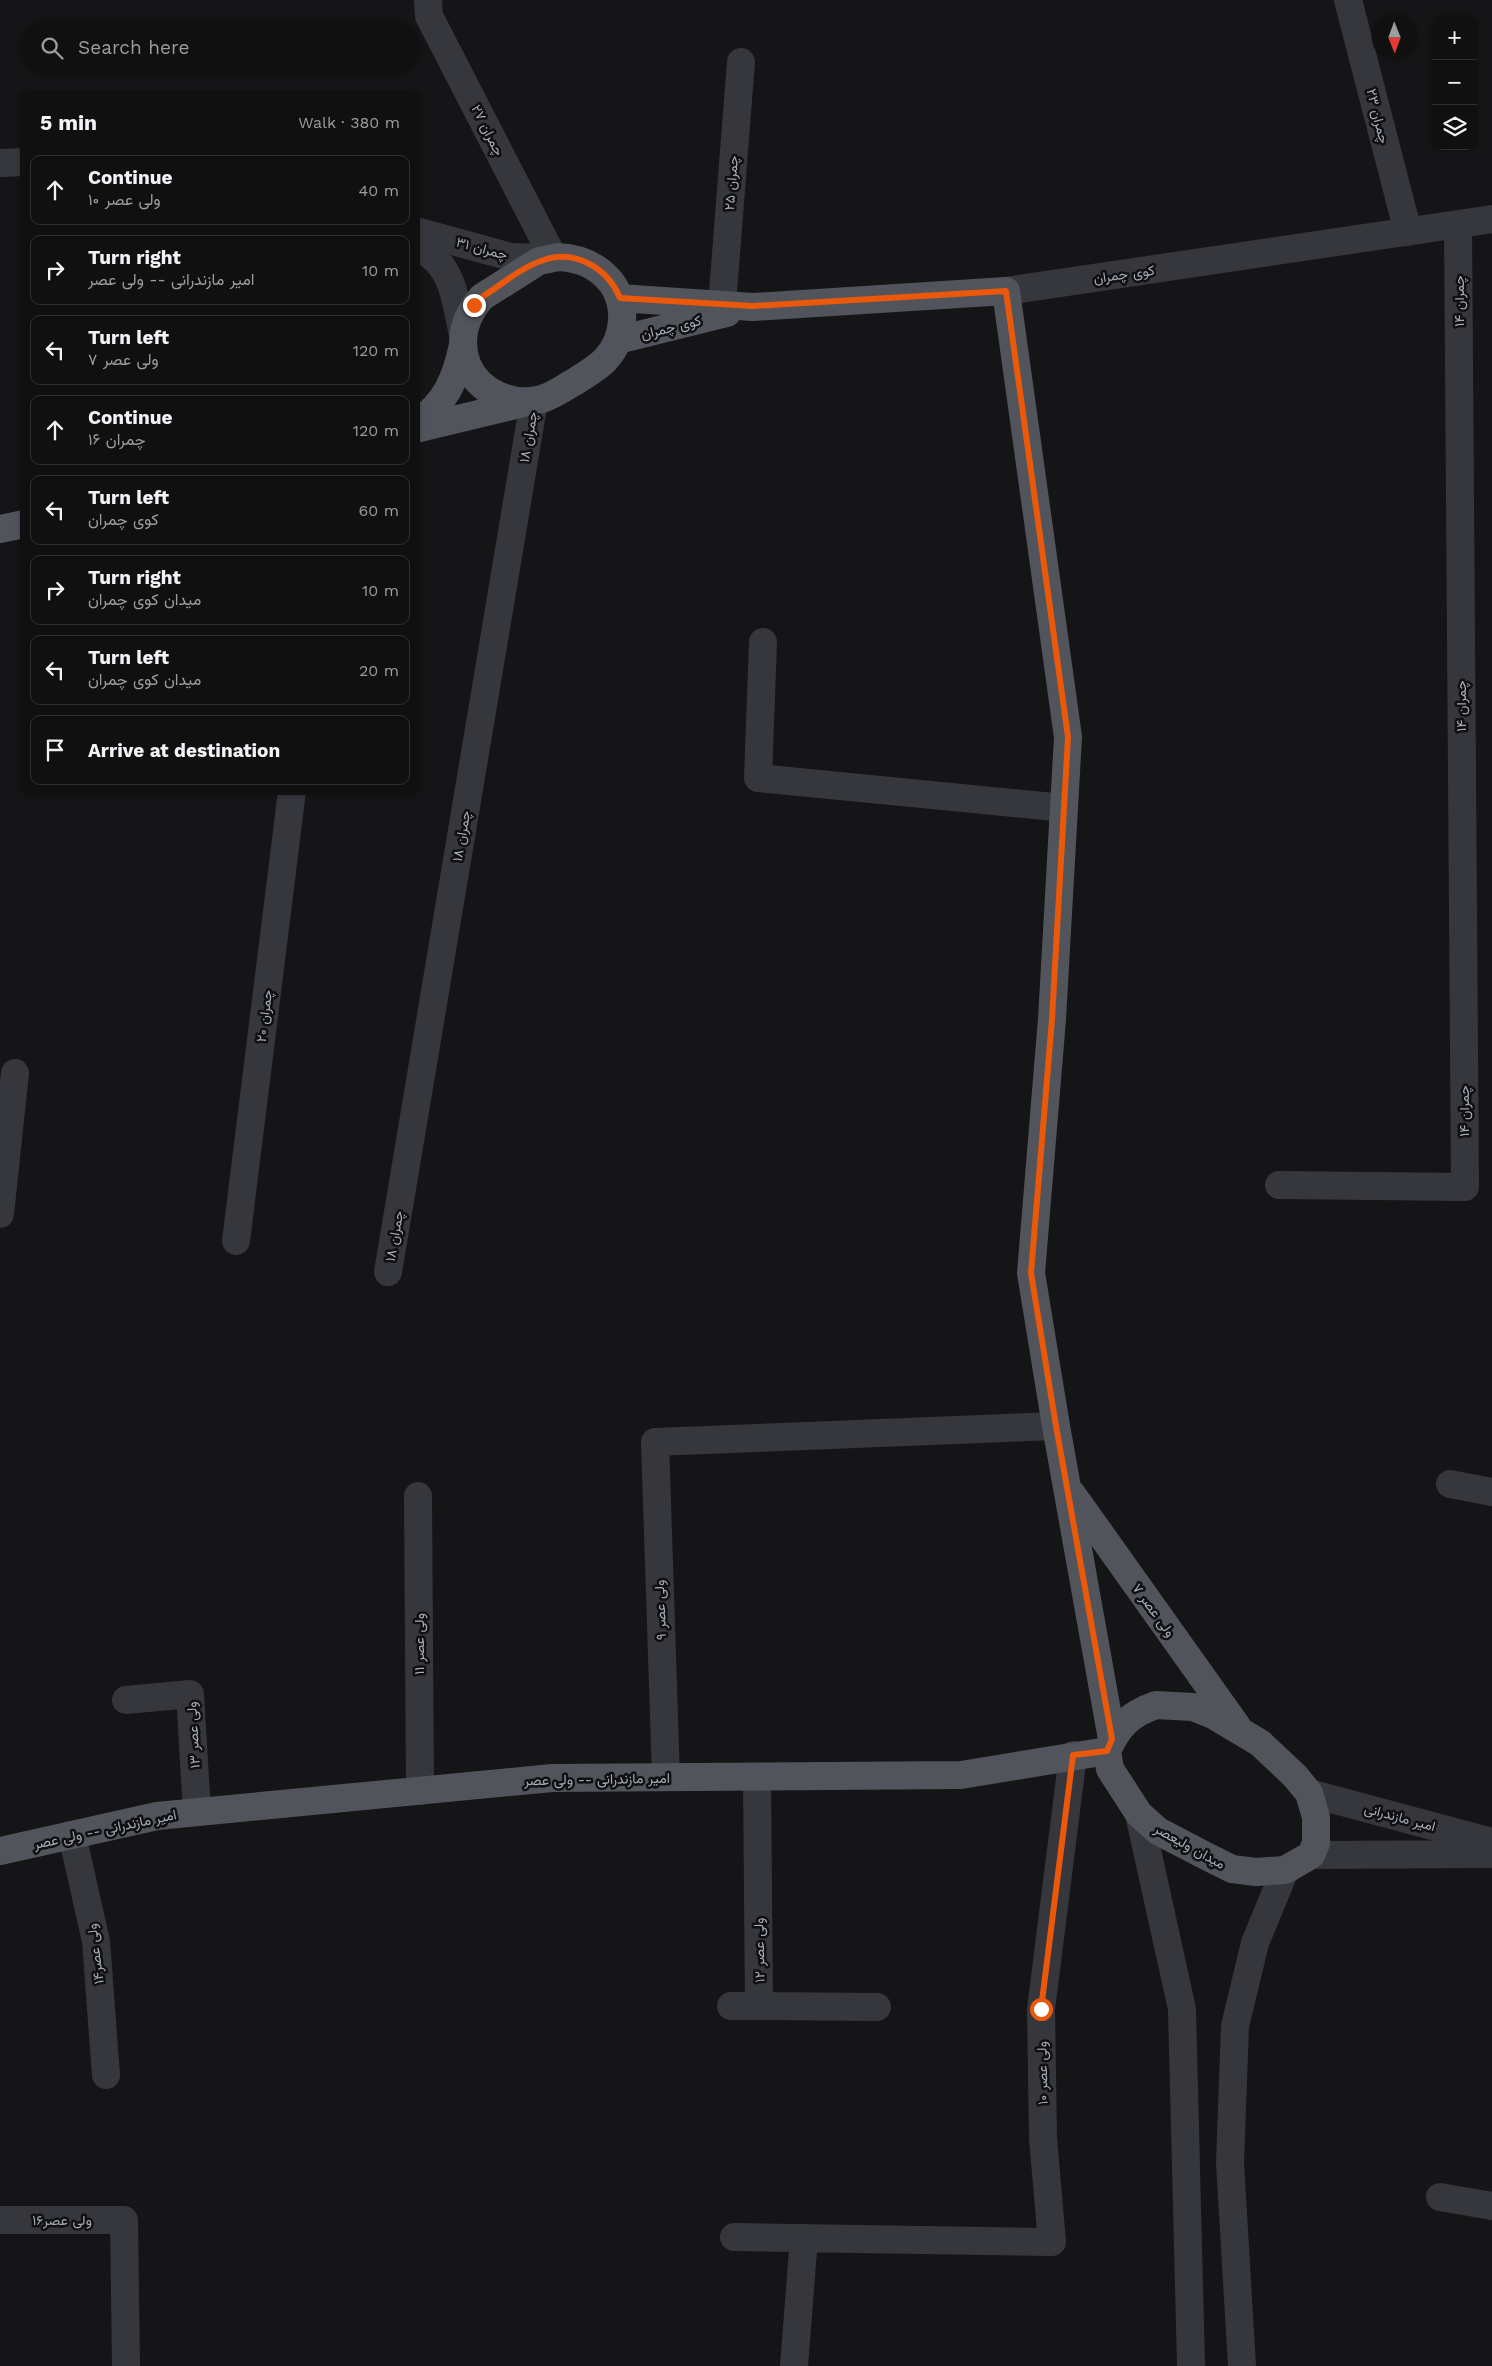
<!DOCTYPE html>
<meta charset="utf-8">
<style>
body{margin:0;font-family:"Work Sans",Vazirmatn,sans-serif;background:#19191a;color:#f1f3f6}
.controls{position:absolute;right:15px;top:15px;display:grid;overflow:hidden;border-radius:10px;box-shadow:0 1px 4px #0004}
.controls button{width:45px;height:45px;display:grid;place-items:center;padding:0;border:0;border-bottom:1px solid #303031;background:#101011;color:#f1f3f6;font:25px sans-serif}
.compass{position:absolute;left:1372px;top:15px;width:45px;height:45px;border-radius:50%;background:#101011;box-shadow:0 1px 4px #0004;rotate:179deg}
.stop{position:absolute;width:15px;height:15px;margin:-11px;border:4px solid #ea580c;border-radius:50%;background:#fff}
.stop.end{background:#ea580c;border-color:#fff;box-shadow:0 1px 5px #0008}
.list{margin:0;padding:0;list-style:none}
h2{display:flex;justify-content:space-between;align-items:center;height:65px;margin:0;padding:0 20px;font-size:21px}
h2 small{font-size:16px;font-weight:400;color:#9c9d9f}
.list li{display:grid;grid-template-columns:32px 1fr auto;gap:15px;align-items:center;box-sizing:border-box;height:70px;margin:0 10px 10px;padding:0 10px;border:1px solid #303031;border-radius:10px}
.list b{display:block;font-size:19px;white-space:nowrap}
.list p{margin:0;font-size:16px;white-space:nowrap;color:#9c9d9f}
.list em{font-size:16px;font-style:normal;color:#9c9d9f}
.icon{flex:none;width:28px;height:28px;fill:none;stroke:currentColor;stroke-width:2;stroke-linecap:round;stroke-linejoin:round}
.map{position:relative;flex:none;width:1492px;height:2366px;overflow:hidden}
.search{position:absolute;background:#101011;box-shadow:0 1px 4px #0004;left:20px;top:20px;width:400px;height:55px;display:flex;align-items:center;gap:12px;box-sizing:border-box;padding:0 18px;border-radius:28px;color:#9c9d9f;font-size:19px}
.panel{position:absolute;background:#101011;box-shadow:0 1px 4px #0004;left:20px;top:90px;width:400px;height:705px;border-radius:10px}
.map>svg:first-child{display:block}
</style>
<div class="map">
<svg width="1492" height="2366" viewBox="0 0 1492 2366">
<rect width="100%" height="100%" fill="#151517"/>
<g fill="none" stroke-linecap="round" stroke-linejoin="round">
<!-- minor -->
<path stroke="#36373c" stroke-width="28" d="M428 0 429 16 553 257
M1348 0 1408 232
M0 163 24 162
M416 231 511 257 548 258
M416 244C423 249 431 255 437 261 455 279 457 311 463 334
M1006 291 1492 219
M722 305 741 62
M763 642 758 778 1064 808
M1279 1185 1465 1187 1458 224
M0 1214 15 1073
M236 1241 292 791
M388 1272 534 401
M1450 1484 1492 1492
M418 1496 420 1791
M126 1700 190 1694 197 1812
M666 1777 655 1442 1056 1426
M757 1777 759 2006 877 2007
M1309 1793 1492 1842
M1139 1814 1182 2009 1191 2366
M72 1835 96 1941 106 2075
M1311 1855 1492 1854
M731 2006H759
M1440 2197 1492 2206
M0 2220H124L126 2366
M734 2237 1052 2242 1043 2138 1041 2009 1073 1755
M794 2366 804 2238
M1242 2366 1230 2163 1235 2026 1255 1943 1285 1870"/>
<!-- major -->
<path stroke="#51545b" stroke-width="28" d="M558 257C580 258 597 265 611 282 628 305 625 338 606 359 598 368 586 374 576 381 565 387 555 395 542 399 513 407 479 393 467 364 458 339 465 316 482 297L539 261Z
M619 298 753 307 1006 291 1068 737 1052 1019 1031 1273 1056 1426 1112 1739
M618 340 727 313
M416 423C446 404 456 378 463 345
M416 429 524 403
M0 529 24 524
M1072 1494 1237 1726
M1156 1705 1193 1707 1213 1715 1260 1743 1295 1776 1309 1793 1316 1817V1843L1311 1855 1285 1870 1256 1872 1232 1869 1206 1856 1158 1831 1139 1814 1110 1769 1107 1751C1118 1726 1130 1714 1156 1705Z
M0 1851 157 1816 552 1778 961 1775 1107 1751"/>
</g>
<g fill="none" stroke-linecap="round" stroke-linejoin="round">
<!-- route -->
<path stroke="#ea580c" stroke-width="6" d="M474 305 482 297C500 286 520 268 541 261 573 248 607 267 620 298L753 306 1006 291 1068 737 1052 1019 1031 1273 1056 1426 1112 1739 1107 1751 1073 1755 1041 2009"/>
</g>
<g text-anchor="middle" stroke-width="5" stroke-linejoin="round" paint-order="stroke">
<!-- street labels -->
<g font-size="14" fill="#a6abb8" stroke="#101012">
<text transform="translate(1378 116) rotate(76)" y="5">چمران ۲۳</text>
<text transform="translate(488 130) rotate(63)" y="5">چمران ۲۷</text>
<text transform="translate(731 183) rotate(-86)" y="5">چمران ۲۵</text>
<text transform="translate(482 248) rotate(15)" y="5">چمران ۳۱</text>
<text transform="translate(1124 274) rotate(-8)" y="5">کوی چمران</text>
<text transform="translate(1459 301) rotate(-90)" y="5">چمران ۱۴</text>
<text transform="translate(671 327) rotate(-14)" y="5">کوی چمران</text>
<text transform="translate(528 437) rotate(-80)" y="5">چمران ۱۸</text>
<text transform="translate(1461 706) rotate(-90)" y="5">چمران ۱۴</text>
<text transform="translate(461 836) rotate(-80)" y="5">چمران ۱۸</text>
<text transform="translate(264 1016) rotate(-83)" y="5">چمران ۲۰</text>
<text transform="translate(1464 1111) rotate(-90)" y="5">چمران ۱۴</text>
<text transform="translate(394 1236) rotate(-80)" y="5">چمران ۱۸</text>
<text transform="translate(660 1610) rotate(-92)" y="5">ولی عصر ۹</text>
<text transform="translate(1154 1610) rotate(54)" y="5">ولی عصر ۷</text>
<text transform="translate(419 1644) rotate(-90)" y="5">ولی عصر ۱۱</text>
<text transform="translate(193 1735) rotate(-93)" y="5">ولی عصر ۱۳</text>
<text transform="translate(597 1779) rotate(-1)" y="5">امیر مازندرانی -- ولی عصر</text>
<text transform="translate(1400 1817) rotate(15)" y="5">امیر مازندرانی</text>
<text transform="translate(105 1829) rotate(-12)" y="5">امیر مازندرانی -- ولی عصر</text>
<text transform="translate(1190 1846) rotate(29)" y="5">میدان ولیعصر</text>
<text transform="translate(759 1950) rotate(-91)" y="5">ولی عصر ۱۲</text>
<text transform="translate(95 1954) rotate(-97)" y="5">ولی عصر۱۴</text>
<text transform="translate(1042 2073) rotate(-91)" y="5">ولی عصر ۱۰</text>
<text x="62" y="2225">ولی عصر۱۶</text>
</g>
</g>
</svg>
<div class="controls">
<button>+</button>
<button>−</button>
<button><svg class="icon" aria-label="layers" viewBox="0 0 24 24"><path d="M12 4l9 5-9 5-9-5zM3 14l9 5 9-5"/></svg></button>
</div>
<svg class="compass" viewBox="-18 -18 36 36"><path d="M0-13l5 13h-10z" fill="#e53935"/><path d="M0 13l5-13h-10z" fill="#9c9d9f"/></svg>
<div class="stop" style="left:1041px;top:2009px"></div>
<div class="stop end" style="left:474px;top:305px"></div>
<div class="search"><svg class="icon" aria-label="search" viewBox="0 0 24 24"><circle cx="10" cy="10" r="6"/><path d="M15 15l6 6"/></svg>Search here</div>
<section class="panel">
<h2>5 min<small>Walk · 380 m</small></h2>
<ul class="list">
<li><svg class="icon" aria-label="ahead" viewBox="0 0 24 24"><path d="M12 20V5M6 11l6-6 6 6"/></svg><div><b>Continue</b><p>ولی عصر ۱۰</p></div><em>40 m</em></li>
<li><svg class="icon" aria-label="right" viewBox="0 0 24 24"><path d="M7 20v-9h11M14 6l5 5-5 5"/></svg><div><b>Turn right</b><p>امیر مازندرانی -- ولی عصر</p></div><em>10 m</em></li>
<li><svg class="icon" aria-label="left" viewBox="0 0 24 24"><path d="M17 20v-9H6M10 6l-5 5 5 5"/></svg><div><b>Turn left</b><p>ولی عصر ۷</p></div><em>120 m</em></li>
<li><svg class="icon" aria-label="ahead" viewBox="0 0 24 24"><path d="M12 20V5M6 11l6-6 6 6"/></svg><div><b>Continue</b><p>چمران ۱۶</p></div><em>120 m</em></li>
<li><svg class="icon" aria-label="left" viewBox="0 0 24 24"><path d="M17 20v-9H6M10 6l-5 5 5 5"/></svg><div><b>Turn left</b><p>کوی چمران</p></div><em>60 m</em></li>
<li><svg class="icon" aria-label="right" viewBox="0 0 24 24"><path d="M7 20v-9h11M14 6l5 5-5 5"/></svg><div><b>Turn right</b><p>میدان کوی چمران</p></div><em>10 m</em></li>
<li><svg class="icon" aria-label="left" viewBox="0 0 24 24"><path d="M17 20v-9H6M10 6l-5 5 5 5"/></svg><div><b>Turn left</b><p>میدان کوی چمران</p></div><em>20 m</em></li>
<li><svg class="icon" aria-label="arrive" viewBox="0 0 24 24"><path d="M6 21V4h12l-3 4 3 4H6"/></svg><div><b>Arrive at destination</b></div></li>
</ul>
</section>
</div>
